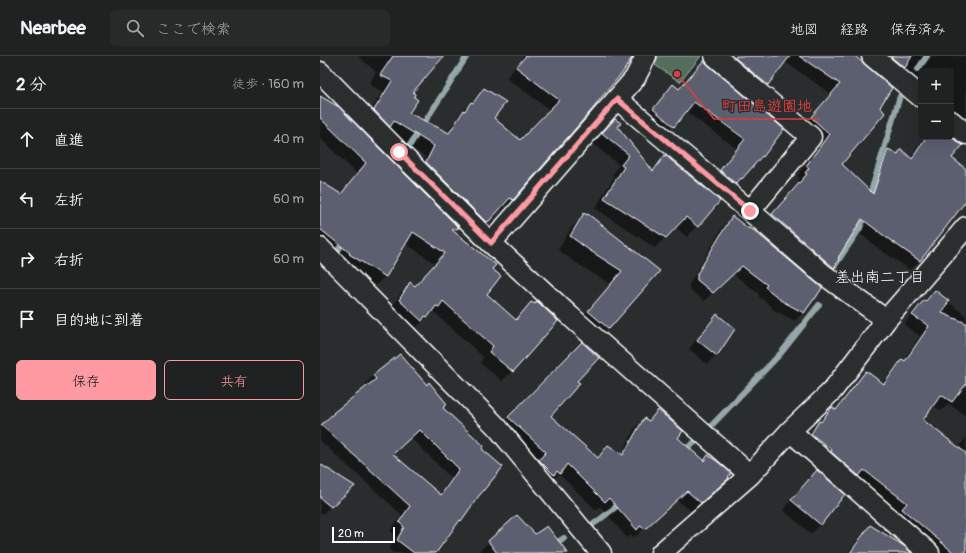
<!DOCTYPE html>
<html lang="ja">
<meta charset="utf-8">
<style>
body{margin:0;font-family:Pangolin,"Klee One",sans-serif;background:#282a2a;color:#f1f3f6}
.controls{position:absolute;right:12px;top:12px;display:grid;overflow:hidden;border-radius:6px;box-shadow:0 4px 16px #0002}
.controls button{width:36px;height:36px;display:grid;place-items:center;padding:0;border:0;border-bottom:1px solid #3d3f40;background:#202222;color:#f1f3f6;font:20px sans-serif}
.scale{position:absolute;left:12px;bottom:10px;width:63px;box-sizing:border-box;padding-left:4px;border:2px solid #fff;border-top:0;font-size:11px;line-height:14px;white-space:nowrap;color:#fff;-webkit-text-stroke:3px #2a2d2e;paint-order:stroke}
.stop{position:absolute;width:12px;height:12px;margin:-9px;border:3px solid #ff9aa2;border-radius:50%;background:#fff}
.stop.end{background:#ff9aa2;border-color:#fff;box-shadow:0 1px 4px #0008}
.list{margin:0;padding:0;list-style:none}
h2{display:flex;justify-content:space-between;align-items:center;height:52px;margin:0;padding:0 16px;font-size:17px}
h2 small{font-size:13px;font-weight:400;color:#a2a4a5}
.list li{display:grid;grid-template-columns:26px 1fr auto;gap:12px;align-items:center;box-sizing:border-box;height:60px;padding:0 16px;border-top:1px solid #3d3f40}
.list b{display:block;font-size:15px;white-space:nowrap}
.list em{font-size:13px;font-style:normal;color:#a2a4a5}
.actions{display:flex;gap:8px;padding:12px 16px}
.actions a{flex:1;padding:9px 0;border:1px solid #ff9aa2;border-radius:6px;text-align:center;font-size:14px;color:#ff9aa2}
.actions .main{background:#ff9aa2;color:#111}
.icon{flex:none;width:22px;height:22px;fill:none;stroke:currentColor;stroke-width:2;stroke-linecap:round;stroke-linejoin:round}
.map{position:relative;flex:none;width:646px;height:497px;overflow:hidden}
header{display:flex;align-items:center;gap:24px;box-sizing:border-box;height:56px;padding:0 20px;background:#202222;border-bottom:1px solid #3d3f40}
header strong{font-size:19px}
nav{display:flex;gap:22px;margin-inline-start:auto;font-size:14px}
.search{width:280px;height:36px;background:#282a2a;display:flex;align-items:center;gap:10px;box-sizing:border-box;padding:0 14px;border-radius:6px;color:#a2a4a5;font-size:15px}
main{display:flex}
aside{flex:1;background:#202222}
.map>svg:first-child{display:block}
</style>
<header>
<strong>Nearbee</strong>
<div class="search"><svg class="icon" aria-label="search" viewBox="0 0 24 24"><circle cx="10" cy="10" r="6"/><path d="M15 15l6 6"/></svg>ここで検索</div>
<nav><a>地図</a><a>経路</a><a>保存済み</a></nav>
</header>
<main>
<aside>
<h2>2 分<small>徒歩 · 160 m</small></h2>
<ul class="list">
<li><svg class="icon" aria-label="ahead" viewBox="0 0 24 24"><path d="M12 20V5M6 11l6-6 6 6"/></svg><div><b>直進</b></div><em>40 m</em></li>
<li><svg class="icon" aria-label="left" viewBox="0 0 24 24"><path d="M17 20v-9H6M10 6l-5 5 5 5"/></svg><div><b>左折</b></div><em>60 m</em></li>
<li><svg class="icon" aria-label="right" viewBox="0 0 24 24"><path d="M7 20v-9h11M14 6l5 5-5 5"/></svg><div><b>右折</b></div><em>60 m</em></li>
<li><svg class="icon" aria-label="arrive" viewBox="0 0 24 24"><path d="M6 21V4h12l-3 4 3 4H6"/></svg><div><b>目的地に到着</b></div></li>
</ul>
<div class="actions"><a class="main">保存</a><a>共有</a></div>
</aside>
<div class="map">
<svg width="646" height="497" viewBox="0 0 646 497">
<rect width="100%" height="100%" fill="#2a2d2e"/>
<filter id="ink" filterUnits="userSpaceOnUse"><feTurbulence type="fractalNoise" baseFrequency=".025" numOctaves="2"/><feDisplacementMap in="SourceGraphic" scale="8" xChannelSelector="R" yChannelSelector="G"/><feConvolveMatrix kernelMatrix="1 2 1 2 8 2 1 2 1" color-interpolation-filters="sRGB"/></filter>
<g filter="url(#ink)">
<!-- green -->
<path fill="#536e5d" stroke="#a9b6ae" d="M338 0H381L360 26 335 9Z"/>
<!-- shadow -->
<path fill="#0007" fill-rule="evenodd" d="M38 0H117L92 36 88 58 126 77 141 57 164 33 173 62 200 85 230 54 186 22 205 0H311L274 50 192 144 182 154 180 152 158 175 96 117 105 101 64 75 44 65 62 36 49 28 56 16Z
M392 0H533L520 108 549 135 559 104 568 94 577 99 581 94 590 102 604 81H627L630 102 646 114V146L638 154 600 205 590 214 558 192 534 173 516 202 513 211 504 220 443 168 478 128 477 127 480 122 477 120 500 88 482 71 511 38 465 6 447 29 438 38Z
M557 0H646V77L631 67V15H601V40Z
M375 14 443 100 413 131 391 124 417 93 365 55 353 70 344 79 324 62 344 39 353 30 358 34Z
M0 41 138 172 133 176 171 213 166 238 195 264 211 248 192 315 182 325 160 307 163 301 113 255 97 271 95 270 91 274 69 255 80 238 90 228 95 231 116 208 85 187 65 220 55 230 20 209 0 191V126L20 139 37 118 0 82Z
M297 71 331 115 345 100 399 145 367 181 355 171 335 192 275 152 294 121 292 119 299 109 273 88 285 74Z
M264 159 338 215 288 272 275 285 256 268 290 228 256 207 238 194 251 172Z
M412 161 436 178 491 246 483 257 475 265 452 253V251L438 240 439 238 413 218 384 245 369 233V228L403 170Z
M615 235 646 260V360L629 348 621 355 612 349 602 364 638 392 646 381V497H614L573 463 578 456 535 423 482 388 490 376 513 353 515 354 537 326 546 316 562 328 573 313 582 304 583 305 600 280 584 269 594 254Z
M397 259 396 299 387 308 369 293 388 268Z
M262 287 256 325 230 360 277 402 288 390 301 399 315 372 324 363 328 366 339 355 357 382 383 405 388 400 399 431 371 455 357 444 315 481 311 479 307 482 280 450 276 454 239 418 231 426 180 371Z
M79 299 121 352 161 393 158 441 141 464 133 472 114 497H73L69 494 76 480 70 475 82 459 0 385V371L47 331 45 328 53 320ZM91 382 131 422 119 439 72 398 89 383V384Z
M0 409 25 438 2 458 0 457Z
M497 415 523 439 500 469 491 478 463 454 488 424Z
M197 460 215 479 247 497H157Z
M550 470 590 497H528L541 479Z"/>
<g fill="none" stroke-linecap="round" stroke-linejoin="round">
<!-- stream -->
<path stroke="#95a7a9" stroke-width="6" d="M598 13 607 0
M88 92 147 0
M549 142 580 40
M19 193 25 183
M515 209 540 172 545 157
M392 369 461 297 499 249
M363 395 378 384
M270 470 278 465 302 446
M220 497 244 482"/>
</g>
<!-- building -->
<path fill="#5b5e70" stroke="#fff" fill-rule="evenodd" d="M73 0H124L93 36 95 38 94 41 98 44 89 57 129 77 144 54 145 55 151 46 153 47 164 32 186 46 174 62 200 84 239 44 196 11 206 0H313L303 16 275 49H276L193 144 190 142 169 165 166 166 106 106 114 90 74 65 70 71 54 54 72 25 60 19Z
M416 0H470L448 29 415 2Z
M479 0H535L572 32 560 51 565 57 522 108 553 138 568 93 578 98 581 93 592 103 606 81H632L638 87 643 89 632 102 646 113V145L600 205 567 182 542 163 518 202 519 203 514 212 452 158 487 118 485 117 489 112 486 110 509 78 491 61 520 28Z
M572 0H592L585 12 571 1Z
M384 4 388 9 464 73 443 101 442 100 422 123 421 122 416 128 400 114 425 83 374 46 354 71 333 53 353 28 359 33Z
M0 40 19 51 58 91 139 172 132 174 176 209 172 213 181 220 167 238 196 264 211 246 215 248 217 245 238 265 193 316 169 296 173 290 123 245 119 251 116 250 108 261 105 260 102 265 79 244 90 226 95 230 125 197 93 176 66 221 29 198 30 197 0 173V125L21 138 46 107 0 62Z
M295 63 301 67 298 71 333 115 345 99 400 145 378 171 366 161 346 182 284 142 304 111 301 109 309 99 282 77Z
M264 157 267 159 268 158 340 215 289 273 268 255 302 215 269 194 250 180Z
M412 160 429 173 430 172 436 176 502 232 495 243H494L484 257 460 244V243L445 231 447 229 422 210 393 237 377 224V218Z
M615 234 629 245 622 257 646 267V328L632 346 621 339 603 364 646 397V497H634L582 453 587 447 544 414 539 420 511 396 512 394 491 378 499 365 501 366 512 351 516 354 546 315 564 328 582 303 585 305 609 270 592 259 604 244 606 245Z
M397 258 415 273 397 300 377 284Z
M262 286 279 302 257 325 260 327 231 360 278 402 288 389 303 399 324 362 329 365 338 354 363 375 358 382 384 405 388 399 398 406 411 417 408 421 409 422 381 447 367 435 325 473 320 470 317 474 289 442 285 446 247 408 240 418 237 415 234 419 219 404 226 396 188 361Z
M80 298 107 329 109 326 127 348 123 352 164 390 162 393 183 411 158 441 141 465 140 464 116 497H94L77 484 84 471 79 466 90 450 1 369 14 357H13L56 323 53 319ZM100 374 139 413 121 439 73 398 98 375H99Z
M0 408 35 430 11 451 0 442Z
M497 414 525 438 501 469 471 444Z
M197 459 215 478 227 470 248 497H177L168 485Z
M550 469 584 490 592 497H530Z"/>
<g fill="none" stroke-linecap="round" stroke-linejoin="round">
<defs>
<path id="minor" d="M395 0 491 81 430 155
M552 0 601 41
M0 16 79 96 171 187 315 22 326 0
M297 43 430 155 503 218 566 264
M631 65 646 78
M171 187 250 260 430 419
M0 192 177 371 281 497
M470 375 609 497
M341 497 430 419 470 375 512 335 542 296 566 264 630 190 646 171"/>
</defs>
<!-- minor casing -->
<use href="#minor" stroke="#fff" stroke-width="23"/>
<!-- minor -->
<use href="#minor" stroke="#2a2d2e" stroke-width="20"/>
</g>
</g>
<g fill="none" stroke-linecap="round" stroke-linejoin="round" filter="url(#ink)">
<!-- route -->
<path stroke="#ff9aa2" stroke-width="5" d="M79 96 171 187 297 43 430 155"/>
</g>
<g text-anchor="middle" stroke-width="3" stroke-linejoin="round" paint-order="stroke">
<!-- neighbourhood labels -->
<g font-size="15" fill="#fff" stroke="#2a2d2e">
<text x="560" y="226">差出南二丁目</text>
</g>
</g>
<!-- callouts -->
<path fill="none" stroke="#da3e3e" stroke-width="1.5" d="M357 18L394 63H500"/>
<circle fill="#da3e3e" stroke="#2a2d2e" stroke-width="1.5" cx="357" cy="18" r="4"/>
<g font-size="15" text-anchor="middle" font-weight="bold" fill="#da3e3e" stroke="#2a2d2e" stroke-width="3" stroke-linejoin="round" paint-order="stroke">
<text x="447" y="55">町田島遊園地</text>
</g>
</svg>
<div class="controls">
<button>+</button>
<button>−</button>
</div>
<div class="scale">20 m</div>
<div class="stop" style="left:79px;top:96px"></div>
<div class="stop end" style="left:430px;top:155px"></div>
</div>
</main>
